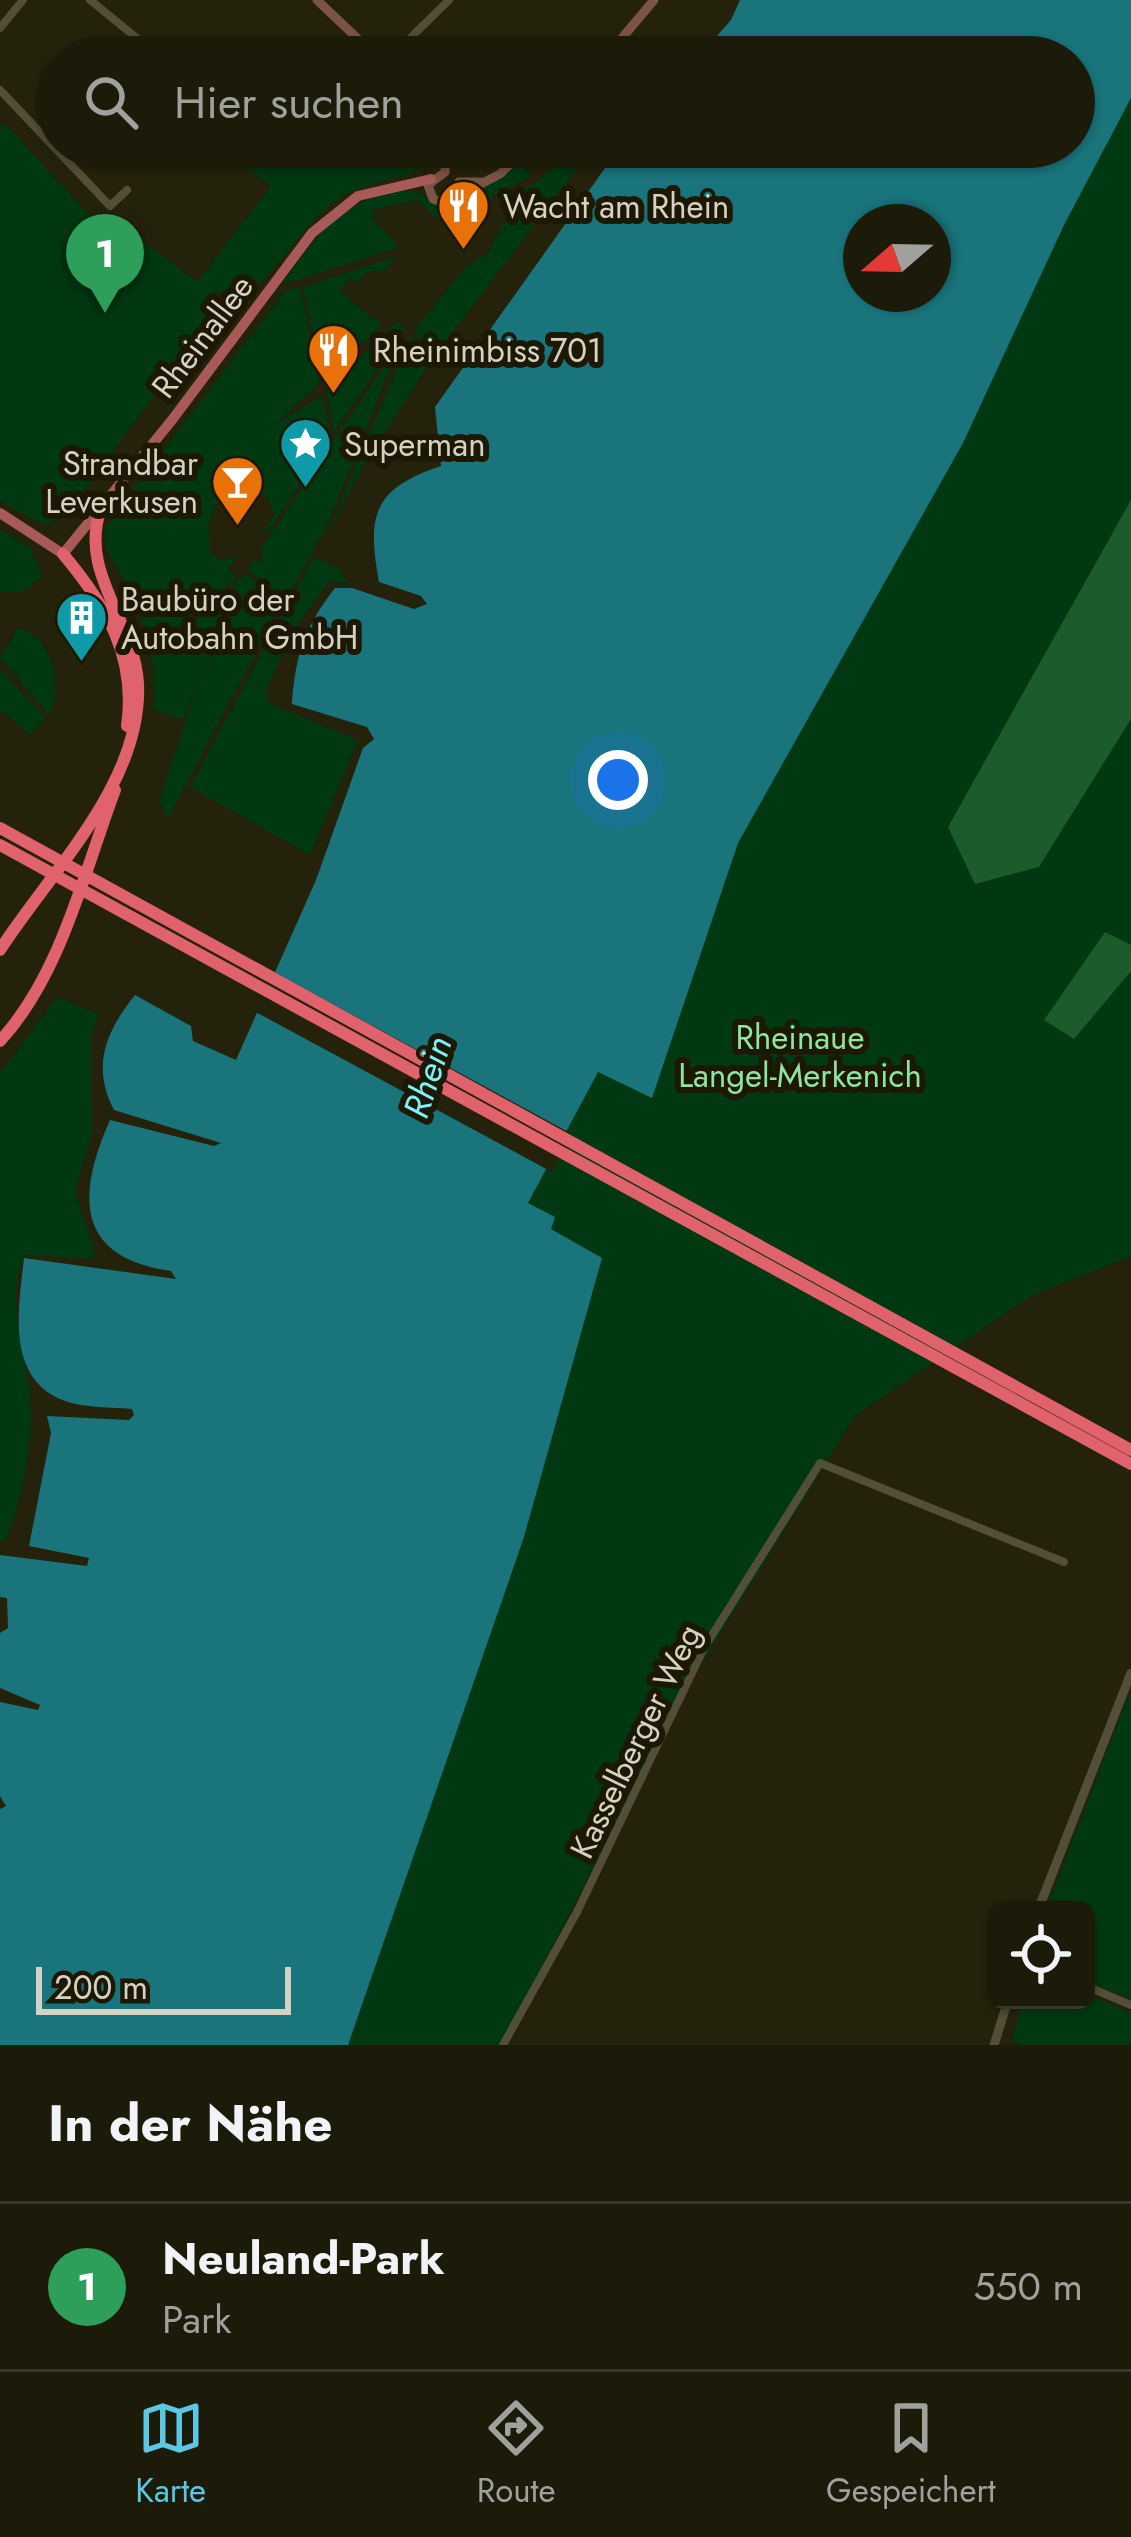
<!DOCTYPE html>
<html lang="de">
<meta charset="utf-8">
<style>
body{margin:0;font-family:Jost,sans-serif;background:#252312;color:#f1f3f6}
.controls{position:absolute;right:36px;bottom:36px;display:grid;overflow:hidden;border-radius:18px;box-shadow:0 3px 9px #0004}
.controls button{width:108px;height:108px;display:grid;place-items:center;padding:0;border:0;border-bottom:3px solid #3a382a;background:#1c1a09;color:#f1f3f6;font:60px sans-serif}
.compass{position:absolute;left:843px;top:204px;width:108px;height:108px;border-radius:50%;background:#1c1a09;box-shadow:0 3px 9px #0004;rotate:250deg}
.scale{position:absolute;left:36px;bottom:30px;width:255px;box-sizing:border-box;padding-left:12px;border:6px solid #d4d2c4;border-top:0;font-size:33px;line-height:42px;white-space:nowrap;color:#d4d2c4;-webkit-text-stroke:9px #1c1804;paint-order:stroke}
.you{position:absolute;left:618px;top:780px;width:42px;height:42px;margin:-30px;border:9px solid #fff;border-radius:50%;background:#1a73e8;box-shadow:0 0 0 18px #1a73e833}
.badge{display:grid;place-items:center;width:78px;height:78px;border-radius:50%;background:#5ac8e5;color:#fff;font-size:39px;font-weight:700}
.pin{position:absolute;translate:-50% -99px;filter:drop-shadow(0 3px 6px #0008)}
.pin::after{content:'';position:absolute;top:63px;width:42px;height:36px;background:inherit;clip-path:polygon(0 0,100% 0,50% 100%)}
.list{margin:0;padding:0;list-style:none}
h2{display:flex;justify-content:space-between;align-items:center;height:156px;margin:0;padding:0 48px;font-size:51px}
h2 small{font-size:39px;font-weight:400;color:#a0a19c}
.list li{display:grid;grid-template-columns:78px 1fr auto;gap:36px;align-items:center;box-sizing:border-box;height:168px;padding:0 48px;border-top:3px solid #3a382a}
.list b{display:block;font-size:45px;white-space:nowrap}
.list p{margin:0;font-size:39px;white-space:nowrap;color:#a0a19c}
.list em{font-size:39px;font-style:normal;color:#a0a19c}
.icon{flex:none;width:66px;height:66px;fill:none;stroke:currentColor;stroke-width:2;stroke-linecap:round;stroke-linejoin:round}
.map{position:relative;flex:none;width:1131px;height:2045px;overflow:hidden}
.search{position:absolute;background:#1c1a09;box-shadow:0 3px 9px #0004;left:36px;right:36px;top:36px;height:132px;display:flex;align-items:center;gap:30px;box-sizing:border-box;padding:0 42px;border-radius:66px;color:#a0a19c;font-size:45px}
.sheet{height:324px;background:#1c1a09}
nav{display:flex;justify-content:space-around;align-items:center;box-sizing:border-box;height:168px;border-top:3px solid #3a382a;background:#1c1a09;font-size:33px;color:#a0a19c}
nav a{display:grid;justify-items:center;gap:6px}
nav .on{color:#5ac8e5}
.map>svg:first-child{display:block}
</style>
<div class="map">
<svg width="1131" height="2045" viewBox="0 0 1131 2045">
<rect width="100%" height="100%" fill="#25220c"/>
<!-- green -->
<path fill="#003811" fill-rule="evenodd" d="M1131 0V1256L1029 1297 855 1416 687 1687 501 2045H130L392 1228 868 205 1074 147V57ZM861 222H933V294H861Z
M5 124 107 234 135 235 197 282 271 186 239 162 254 151 267 160 283 147H436L437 155C425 159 418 173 408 175 315 192 315 226 258 286L211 293 206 325 65 517 44 525 0 501V127Z
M575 147H593L438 352 413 332 464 269 488 253 511 209 504 201 539 180Z
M520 165 532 175 446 223 449 206Z
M406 190 427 195 438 205V219L417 200 374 209 373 220 400 247 282 285C313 238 345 195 406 190Z
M397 256 384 271H369L357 283 350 278 340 291 382 325 323 381 303 287Z
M300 287 320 383 273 426 321 396 332 437 268 531 262 532 274 515 268 498 245 488 216 504 209 523 210 553 221 561 238 556 228 570 236 577 201 611 155 642 159 649 164 646 229 593 223 628 183 719 154 710C157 668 147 625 128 588 117 566 103 553 105 527L285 291Z
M399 321 405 328 334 432 326 390Z
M411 335 435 355 362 468 325 540Z
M401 341 328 524 287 598 247 571 254 560 261 562 263 545Z
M0 529 31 548 42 576 23 592H0Z
M313 557 337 567 350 584 330 581 290 635 267 689 269 703 358 740 310 855 190 787Z
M245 574 284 600 168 818 159 801 196 690 227 625 234 584Z
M18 628C53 635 64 687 49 715L0 658Z
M0 670 46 718 30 734 0 710Z
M58 997 99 1015 91 1034 92 1133 75 1192 95 1250 93 1259 25 1255C0 1303 34 1371 31 1423 29 1460 20 1507 5 1541H0V1073Z
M1131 1689V1999L1086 1981V1910H1046Z
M1086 1994 1131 2013V2045H1024L1012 2040 1023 2000H1086Z"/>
<!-- forest -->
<path fill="#1c5c2c" d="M1131 500V719L1039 867 975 884 948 827Z
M1105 932 1131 945V971L1074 1039 1044 1020Z"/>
<!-- water -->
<path fill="#19747c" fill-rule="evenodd" d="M740 0H1131V98L1064 225 963 443 738 843 652 1098 598 1072 528 1203 555 1217 551 1229 602 1258 524 1537 348 2045H0V1809L6 1806 0 1796V1702L38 1710 40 1705 0 1688V1633L8 1628 7 1598 0 1597V1555L87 1566 89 1558 29 1546 51 1433 47 1416 129 1420 134 1415 132 1409C111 1407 85 1408 65 1401 4 1379 19 1306 24 1258L176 1279 171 1271C76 1258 76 1196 110 1120L214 1146 221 1143 114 1110C91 1066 106 1031 135 995L191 1026 193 1041 236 1060 316 880 363 748 374 739 367 727 292 704C295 656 305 626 335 588H352L414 609 427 604 421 596 379 582C367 516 372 489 441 466L435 407 620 147H1074V57H698L731 20ZM861 222H933V294H861Z"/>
<!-- pier -->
<path fill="#25220c" d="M270 970 572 1134 552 1172 252 1010Z"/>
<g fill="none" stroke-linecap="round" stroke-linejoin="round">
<!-- minor -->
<path stroke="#524e37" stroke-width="8" d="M90 0 160 57
M0 28 23 0
M391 57 449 0
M0 90 110 206 127 190
M1086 1986 1131 2005
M503 2045 577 1912 704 1648 820 1463 1064 1562"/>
<!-- tertiary -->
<path stroke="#524e37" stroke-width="9" d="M1038 1910 1131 1673
M994 2045 1008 2000"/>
<!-- secondary -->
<path stroke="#7c5447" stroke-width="9" d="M317 0 377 57
M606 57 654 0
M445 172 428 185 433 199 444 203 500 174 528 147
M445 172 446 147
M459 182H481"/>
<!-- primary -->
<path stroke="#a75a57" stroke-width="10" d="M0 513 63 554 172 420 312 233 358 196 431 179"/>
<!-- motorway -->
<path stroke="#df626c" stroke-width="12" d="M63 554C106 605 137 657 127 726
M0 828 1131 1450
M0 845 1131 1464
M0 950C50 872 143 783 138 683 134 619 78 573 101 508
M0 1041C61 975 84 872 115 790"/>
</g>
<!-- icons -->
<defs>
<symbol id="restaurant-pin" viewBox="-11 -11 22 30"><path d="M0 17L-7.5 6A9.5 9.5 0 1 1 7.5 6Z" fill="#e8710a" stroke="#1c1804"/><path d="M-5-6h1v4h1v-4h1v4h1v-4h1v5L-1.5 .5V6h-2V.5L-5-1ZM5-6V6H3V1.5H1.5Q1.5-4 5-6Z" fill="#fff"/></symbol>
<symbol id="sight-pin" viewBox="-11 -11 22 30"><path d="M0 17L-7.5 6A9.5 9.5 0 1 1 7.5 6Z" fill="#0f9aa8" stroke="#1c1804"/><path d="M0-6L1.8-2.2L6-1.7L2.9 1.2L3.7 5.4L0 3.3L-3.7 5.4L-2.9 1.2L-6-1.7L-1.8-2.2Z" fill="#fff"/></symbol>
<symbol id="bar-pin" viewBox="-11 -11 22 30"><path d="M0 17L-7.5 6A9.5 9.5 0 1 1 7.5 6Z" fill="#e8710a" stroke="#1c1804"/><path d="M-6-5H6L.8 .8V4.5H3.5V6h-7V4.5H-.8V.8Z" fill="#fff"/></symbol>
<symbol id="building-pin" viewBox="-11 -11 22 30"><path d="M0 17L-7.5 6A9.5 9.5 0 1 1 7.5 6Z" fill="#0f9aa8" stroke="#1c1804"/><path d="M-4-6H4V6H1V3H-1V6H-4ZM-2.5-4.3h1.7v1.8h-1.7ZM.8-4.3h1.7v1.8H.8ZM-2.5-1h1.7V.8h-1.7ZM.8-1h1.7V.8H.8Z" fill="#fff"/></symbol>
</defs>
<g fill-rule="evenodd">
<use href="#restaurant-pin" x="434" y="176" width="59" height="81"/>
<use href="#restaurant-pin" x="304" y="320" width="59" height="81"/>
<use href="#sight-pin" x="276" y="414" width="59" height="81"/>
<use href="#bar-pin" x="208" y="452" width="59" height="81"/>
<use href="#building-pin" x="52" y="588" width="59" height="81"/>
</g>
<g text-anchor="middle" stroke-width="12" stroke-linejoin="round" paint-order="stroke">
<!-- poi labels -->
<g font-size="33" fill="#d4d2c4" stroke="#1c1804" text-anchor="start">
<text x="503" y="218">Wacht am Rhein</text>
<text x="373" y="362">Rheinimbiss 701</text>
<text x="344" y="456">Superman</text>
<text x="198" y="475" text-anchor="end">Strandbar<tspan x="198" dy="38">Leverkusen</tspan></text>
<text x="121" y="611">Baubüro der<tspan x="121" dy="38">Autobahn GmbH</tspan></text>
</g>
<!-- street labels -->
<g font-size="33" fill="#d4d2c4" stroke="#1c1804">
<text transform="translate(202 336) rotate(-53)" y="12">Rheinallee</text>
<text transform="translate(635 1741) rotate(-64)" y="12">Kasselberger Weg</text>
</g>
<!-- park labels -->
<g font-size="33" fill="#8ee59d" stroke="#1c1804">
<text x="800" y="1049">Rheinaue<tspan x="800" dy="38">Langel-Merkenich</tspan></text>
</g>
<!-- water labels -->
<g font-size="36" font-style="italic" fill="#7ef0fa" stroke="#1c1804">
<text transform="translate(427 1077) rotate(-72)" y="13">Rhein</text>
</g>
</g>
</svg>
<div class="controls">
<button><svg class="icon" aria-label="locate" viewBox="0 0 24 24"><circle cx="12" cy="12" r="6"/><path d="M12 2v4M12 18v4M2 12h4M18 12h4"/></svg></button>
</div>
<svg class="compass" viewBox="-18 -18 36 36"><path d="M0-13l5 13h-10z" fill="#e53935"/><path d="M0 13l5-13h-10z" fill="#a0a19c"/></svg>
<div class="scale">200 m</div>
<div class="you"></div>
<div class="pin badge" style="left:105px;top:313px;background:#2e9e5b">1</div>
<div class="search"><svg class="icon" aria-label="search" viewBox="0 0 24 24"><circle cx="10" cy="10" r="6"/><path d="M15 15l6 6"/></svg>Hier suchen</div>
</div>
<section class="sheet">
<h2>In der Nähe<small></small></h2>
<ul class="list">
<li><span class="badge" style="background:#2e9e5b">1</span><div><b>Neuland-Park</b><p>Park</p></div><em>550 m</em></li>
</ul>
</section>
<nav>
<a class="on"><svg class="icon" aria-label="map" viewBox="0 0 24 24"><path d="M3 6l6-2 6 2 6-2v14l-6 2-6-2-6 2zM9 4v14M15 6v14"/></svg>Karte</a>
<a><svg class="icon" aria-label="directions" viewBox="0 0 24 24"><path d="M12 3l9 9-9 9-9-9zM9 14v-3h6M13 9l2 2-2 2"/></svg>Route</a>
<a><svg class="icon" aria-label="saved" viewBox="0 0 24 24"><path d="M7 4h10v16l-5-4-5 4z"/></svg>Gespeichert</a>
</nav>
